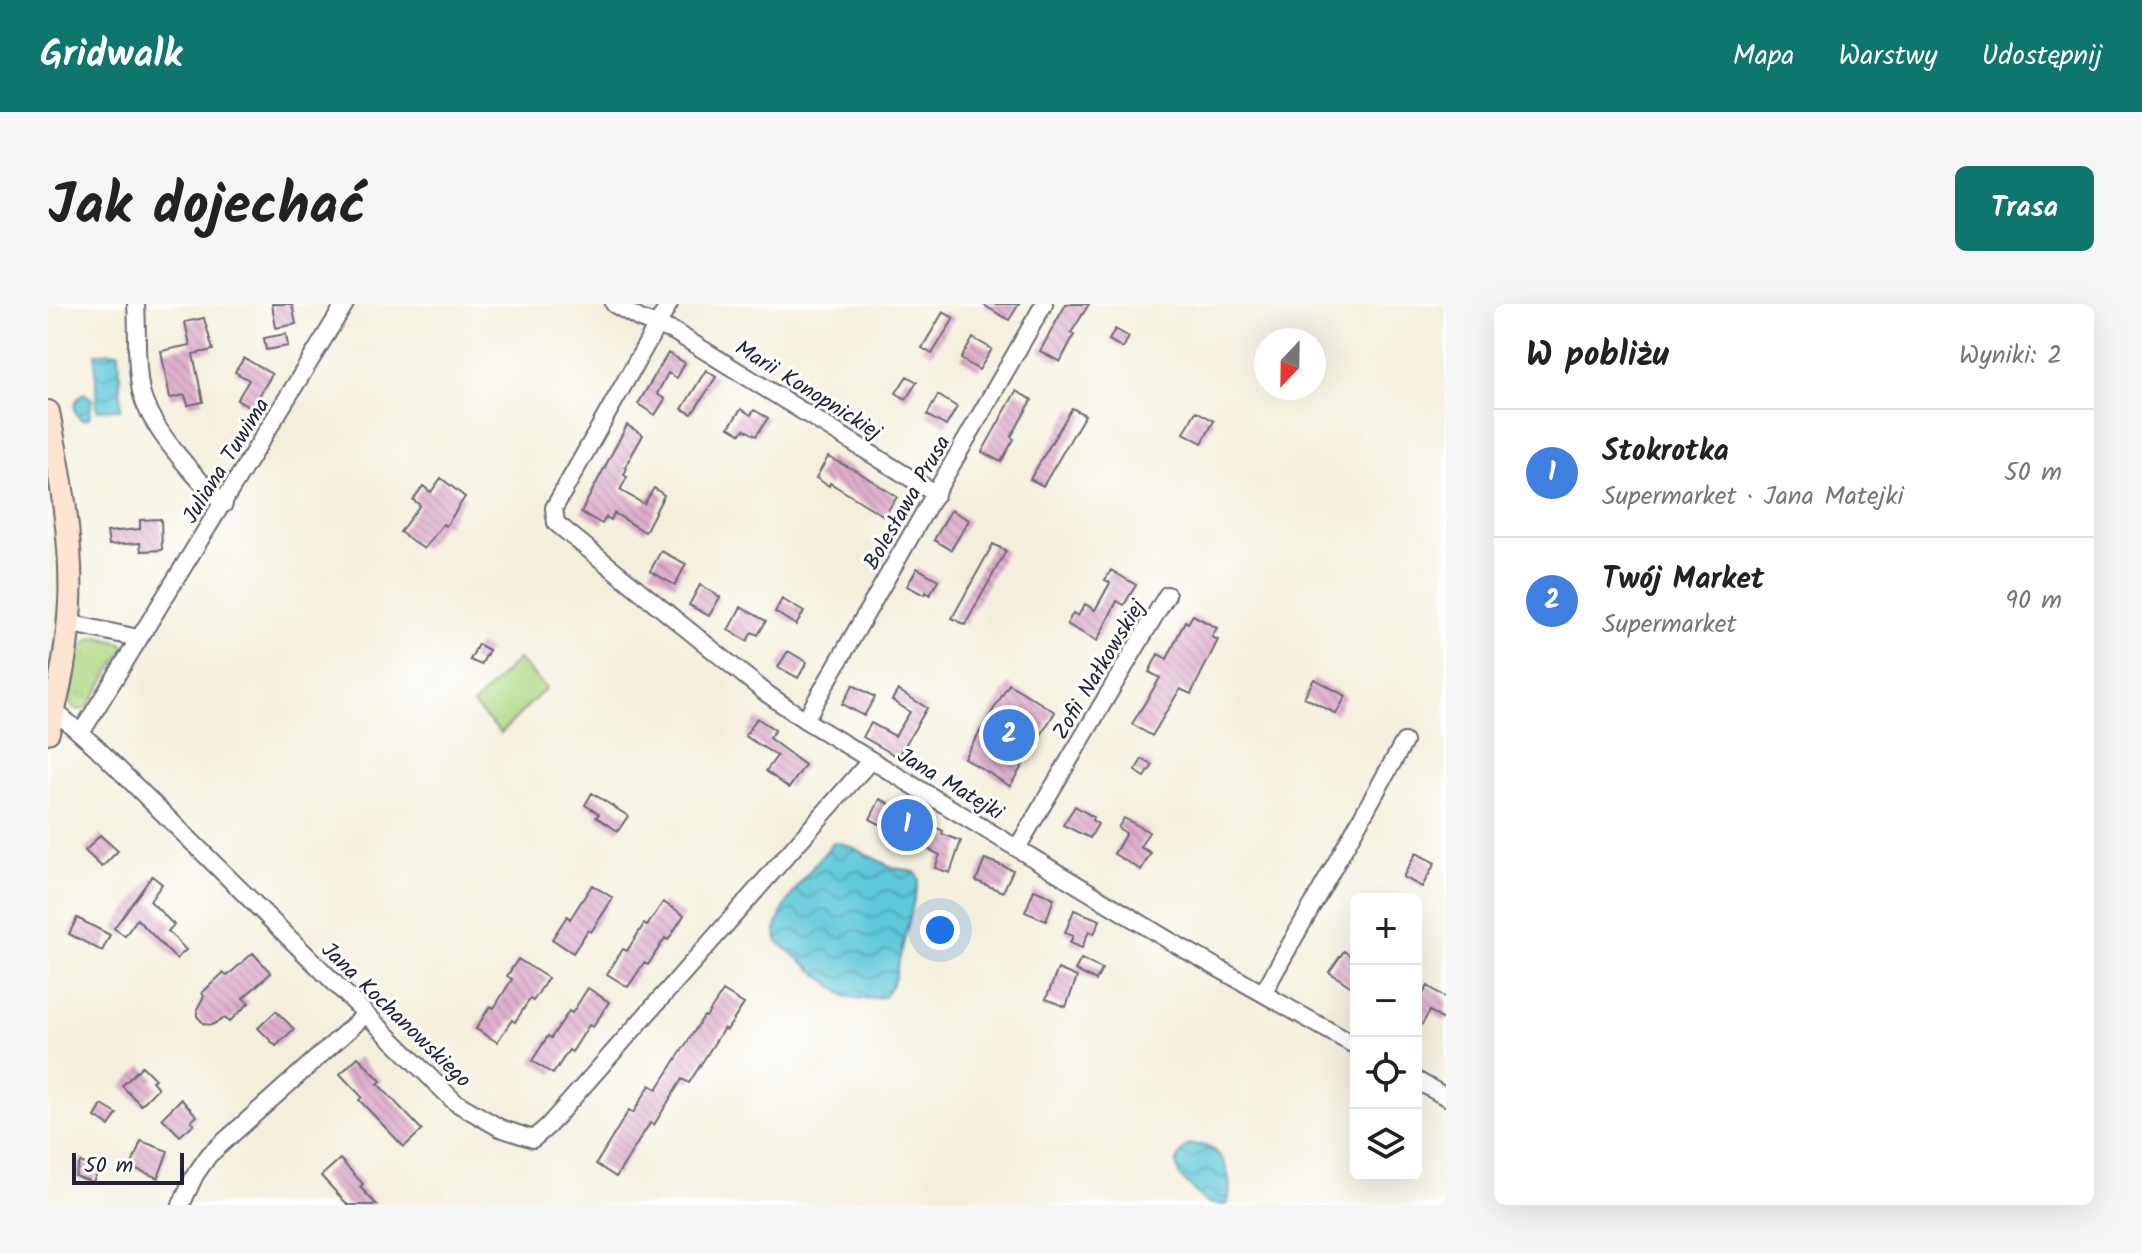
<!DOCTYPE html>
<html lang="pl">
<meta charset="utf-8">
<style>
body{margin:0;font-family:Kalam,sans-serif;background:#f6f6f6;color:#222}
.controls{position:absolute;right:24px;bottom:24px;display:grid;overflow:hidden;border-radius:12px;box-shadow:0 8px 32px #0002}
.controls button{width:72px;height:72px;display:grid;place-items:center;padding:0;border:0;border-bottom:2px solid #e0e0e0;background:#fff;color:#222;font:40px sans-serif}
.compass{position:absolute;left:1206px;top:24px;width:72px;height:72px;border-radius:50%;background:#fff;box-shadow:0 8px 32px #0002;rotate:202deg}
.scale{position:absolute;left:24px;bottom:20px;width:112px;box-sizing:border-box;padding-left:8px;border:4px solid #22223b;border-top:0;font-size:22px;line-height:28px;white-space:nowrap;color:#22223b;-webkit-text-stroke:6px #fff;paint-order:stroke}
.you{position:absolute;left:892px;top:626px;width:28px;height:28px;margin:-20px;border:6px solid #fff;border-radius:50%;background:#1a73e8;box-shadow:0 0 0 12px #1a73e833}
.badge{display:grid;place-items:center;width:52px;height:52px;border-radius:50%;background:#0f766e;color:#fff;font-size:26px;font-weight:700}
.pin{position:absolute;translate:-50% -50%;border:4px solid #fff;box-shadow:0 2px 8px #0006}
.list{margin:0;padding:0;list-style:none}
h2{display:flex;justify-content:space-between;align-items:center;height:104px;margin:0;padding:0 32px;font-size:34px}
h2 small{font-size:26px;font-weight:400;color:#767676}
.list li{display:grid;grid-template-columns:52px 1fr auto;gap:24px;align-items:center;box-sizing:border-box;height:128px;padding:0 32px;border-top:2px solid #e0e0e0}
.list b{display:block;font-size:30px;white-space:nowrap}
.list p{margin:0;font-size:26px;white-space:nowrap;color:#767676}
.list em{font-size:26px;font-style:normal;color:#767676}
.icon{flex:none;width:44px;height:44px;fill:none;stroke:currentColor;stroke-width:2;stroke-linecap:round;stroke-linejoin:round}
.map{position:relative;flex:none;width:1398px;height:901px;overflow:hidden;border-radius:12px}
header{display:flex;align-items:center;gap:48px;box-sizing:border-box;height:112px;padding:0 40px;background:#0f766e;color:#fff}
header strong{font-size:38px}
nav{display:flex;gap:44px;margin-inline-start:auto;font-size:28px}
.intro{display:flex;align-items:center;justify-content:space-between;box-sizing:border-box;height:192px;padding:0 48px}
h1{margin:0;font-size:56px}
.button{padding:20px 36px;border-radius:12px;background:#0f766e;color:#fff;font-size:28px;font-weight:700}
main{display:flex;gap:48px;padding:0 48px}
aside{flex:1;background:#fff;border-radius:12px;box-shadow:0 8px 32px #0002}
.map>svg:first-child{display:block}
</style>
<header>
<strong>Gridwalk</strong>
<nav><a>Mapa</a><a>Warstwy</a><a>Udostępnij</a></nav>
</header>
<div class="intro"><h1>Jak dojechać</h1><a class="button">Trasa</a></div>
<main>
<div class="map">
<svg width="1398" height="901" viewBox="0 0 1398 901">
<defs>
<pattern id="grass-tufts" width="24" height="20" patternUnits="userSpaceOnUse" patternTransform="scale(2)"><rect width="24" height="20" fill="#add782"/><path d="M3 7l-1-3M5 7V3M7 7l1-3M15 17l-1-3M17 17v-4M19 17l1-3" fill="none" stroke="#95b871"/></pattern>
<pattern id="water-waves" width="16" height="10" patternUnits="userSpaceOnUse" patternTransform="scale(2)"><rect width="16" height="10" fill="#5fc8da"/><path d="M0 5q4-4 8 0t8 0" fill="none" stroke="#4ea2b2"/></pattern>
<pattern id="building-back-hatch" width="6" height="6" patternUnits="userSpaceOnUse" patternTransform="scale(2)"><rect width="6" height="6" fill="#deadca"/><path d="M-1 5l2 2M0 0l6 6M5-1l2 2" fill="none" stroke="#be95ae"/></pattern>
</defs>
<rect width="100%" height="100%" fill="#fff"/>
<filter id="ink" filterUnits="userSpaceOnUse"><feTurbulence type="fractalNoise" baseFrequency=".0125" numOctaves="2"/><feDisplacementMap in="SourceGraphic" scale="16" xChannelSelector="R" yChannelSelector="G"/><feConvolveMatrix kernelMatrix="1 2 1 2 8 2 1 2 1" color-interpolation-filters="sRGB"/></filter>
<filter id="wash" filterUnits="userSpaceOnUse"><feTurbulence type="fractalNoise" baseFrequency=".006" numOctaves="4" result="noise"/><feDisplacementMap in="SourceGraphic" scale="32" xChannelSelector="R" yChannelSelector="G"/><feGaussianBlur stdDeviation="1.8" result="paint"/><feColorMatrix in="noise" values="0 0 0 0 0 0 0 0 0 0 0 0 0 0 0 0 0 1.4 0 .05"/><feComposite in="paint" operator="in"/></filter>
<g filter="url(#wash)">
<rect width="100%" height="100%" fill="#f4efdd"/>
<!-- grass -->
<path fill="url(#grass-tufts)" stroke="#687c5e" stroke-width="2" d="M50 333 74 339 77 344 39 404 30 406 24 402 22 397C25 375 24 338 50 333Z"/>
<!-- park -->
<path fill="#add782" stroke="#687c5e" stroke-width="2" d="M470 355 498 384 453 429 425 401Z"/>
<!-- water -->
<path fill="url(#water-waves)" stroke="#40758a" stroke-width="2" d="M71 48 73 105 49 106 47 49Z
M36 89 44 95 41 114 34 116C23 108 25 96 36 89Z
M786 538C807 541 823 554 842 562 851 566 860 565 868 569L871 576 846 677 836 693 813 695 797 692 730 638C717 614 770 557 786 538Z
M1142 840C1152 841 1159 841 1167 847 1181 858 1185 886 1179 901L1158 899 1131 871 1128 859 1135 846Z"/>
<g id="blocks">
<!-- building -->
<path fill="url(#building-back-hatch)" d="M224 0H244L248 20 228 24Z
M934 0H971L961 16Z
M1018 0H1041L1023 29 1026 31 1012 58 992 47Z
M895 8 906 14 884 50 874 44Z
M156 14 165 46 145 50 155 98 140 101 137 91 122 94 113 47 142 41 137 18Z
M1067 25 1081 33 1075 44 1061 36Z
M238 30 240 42 218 46 216 34Z
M925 34 944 45 931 66 913 55Z
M620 49 637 59 629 74 620 69 609 90 617 95 607 111 590 100Z
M196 54 224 70 204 104 189 96 201 76 187 68Z
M658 66 668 73 644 110 634 105Z
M859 72 869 78 858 95 848 89Z
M968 87 984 96 963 133 966 135 953 158 934 148Z
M890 91 909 103 898 122 879 111Z
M1024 104 1037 111 995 182 982 175Z
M693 105 703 111 706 106 720 114 708 132 696 125 693 130 681 123Z
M1148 107 1166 117 1154 139 1136 129Z
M579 121 595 131 577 163 579 164 576 171 579 173 572 186 596 200 606 184 616 191 597 228 566 209 563 216 558 213 554 220 533 208Z
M780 153 809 167 849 193 836 212 782 179 781 182 768 174Z
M393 174 417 193 398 222 395 220 376 245 352 228 372 201 365 196 375 182 383 188Z
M903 206 921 216 903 246 886 236Z
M113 215 114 246 93 247 92 239 61 241 59 228 92 225V216Z
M945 240 958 247 917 321 904 314Z
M613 247 638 260 627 281 602 267Z
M869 264 890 276 882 291 878 288 876 291 859 282Z
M1063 266 1088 281 1076 301 1069 297 1049 337 1019 320 1025 309 1030 312 1037 300 1047 306 1062 279 1057 276Z
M652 281 672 293 661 312 641 301Z
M734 295 756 308 748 321 727 308Z
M693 303 718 317 710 331 704 328 699 337 680 326Z
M1145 311 1169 324 1164 333 1170 336 1143 390 1132 385 1104 432 1084 420 1112 374 1101 368 1110 350 1119 355 1137 317 1140 319Z
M430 340 441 346 433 361 422 356Z
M740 347 759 358 750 374 730 363Z
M1266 375 1298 392 1288 410 1256 393Z
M961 380 1007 408 962 482 916 454Z
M805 381 827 393 816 412 794 400Z
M850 386 879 404 850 453 815 433 823 419 847 432 862 408 844 396Z
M709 414 727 426 721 434 757 461 741 484 718 467 729 452 697 432Z
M1094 455 1105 461 1097 473 1087 467Z
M544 489 580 512 570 527 548 513 551 510 537 501Z
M832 495 895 527 894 530 913 537 902 569 887 564 892 551 822 515Z
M1027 502 1045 513 1044 516 1050 520 1042 534 1015 521Z
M1076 514 1101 528 1092 543 1103 549 1093 566 1066 550 1078 529 1070 524Z
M52 531 70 547 54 563 37 547Z
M1368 549 1387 559 1374 583 1355 573Z
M937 555 965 566 955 588 928 577Z
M104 572 114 580 102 597 126 621 120 627 138 646 128 655 89 615 77 632 66 624Z
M544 581 565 594 543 628 540 626 525 649 504 635 519 612 522 615Z
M986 586 1006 594 998 617 977 608Z
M615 598 636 611 620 636 617 634 600 661 596 659 580 683 559 670 575 645 579 647 596 620 599 622Z
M1026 606 1052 616 1046 630 1041 627 1034 644 1022 639 1025 632 1017 629Z
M29 614 62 631 54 647 21 630Z
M1296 647 1308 656V686L1281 668Z
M205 649 223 669 195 694 201 699 181 718 177 714 164 721 156 720 149 712V705L156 692 154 689 175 669 179 672Z
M470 655 500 674 485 697 482 695 467 718 464 716 449 738 428 725 442 702 446 704 464 675 459 672Z
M1033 655 1054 665 1048 677 1027 666Z
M1010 665 1029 673 1018 703 998 695Z
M1380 682 1398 694V718L1382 707 1368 730V701Z
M540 684 561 698 545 723 541 721 524 748 521 746 505 770 484 757 500 732 503 734 521 707 524 709Z
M675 687 696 700 679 726 676 724 641 779 634 775 606 821 602 819 568 873 548 860 581 806 585 809 602 781 609 785 656 712 658 713Z
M228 707 246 725 228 742 210 724Z
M310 753 333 777 330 780 374 826 356 843 311 796 314 793 292 770Z
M94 762 107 775 104 777 110 784 93 801 74 782Z
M133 795 149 812 143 817 146 820 132 832 114 814Z
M54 801 69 810 61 822 47 813Z
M93 837 120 847 110 874 83 863Z
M292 855 315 880 312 883 329 901H300L273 872Z
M32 858 51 865 45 878 27 872Z"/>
</g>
</g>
<g filter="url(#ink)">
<use href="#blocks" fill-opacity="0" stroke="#6c6a74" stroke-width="2"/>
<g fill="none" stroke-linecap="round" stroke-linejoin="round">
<defs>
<path id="minor" d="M88 0C90 28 87 59 93 87 100 122 150 177 176 200
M566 0 592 15 625 27 888 190
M621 0 506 204 508 219 718 389 757 416 1122 637 1308 742
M20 319 90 334
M6 406 48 443 407 798 452 824 485 835 500 822 823 456
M757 416 996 0
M33 429 297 0
M969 544 1119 291
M1215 689 1356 438
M1368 776 1398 793
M133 901 147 871 161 851 317 711"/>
<path id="secondary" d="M0 108C12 168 25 238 22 299 20 342 12 386 0 428"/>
</defs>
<!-- minor casing -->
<use href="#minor" stroke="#6c6a74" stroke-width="20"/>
<!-- secondary casing -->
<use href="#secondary" stroke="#6c6a74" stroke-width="26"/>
<!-- minor -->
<use href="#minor" stroke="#fff" stroke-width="16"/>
<!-- secondary -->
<use href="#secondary" stroke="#fde4d1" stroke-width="22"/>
</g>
</g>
<g text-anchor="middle" stroke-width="6" stroke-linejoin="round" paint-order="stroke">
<!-- street labels -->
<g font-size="22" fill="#22223b" stroke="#fff">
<text transform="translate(761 85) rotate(32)" y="8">Marii Konopnickiej</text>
<text transform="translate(177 156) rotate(-58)" y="8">Juliana Tuwima</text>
<text transform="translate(858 198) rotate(-60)" y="8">Bolesława Prusa</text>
<text transform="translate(1050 365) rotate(-59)" y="8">Zofii Nałkowskiej</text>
<text transform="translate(903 479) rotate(31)" y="8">Jana Matejki</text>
<text transform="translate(349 710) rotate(44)" y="8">Jana Kochanowskiego</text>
</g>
</g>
</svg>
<div class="controls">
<button>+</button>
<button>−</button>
<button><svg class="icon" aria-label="locate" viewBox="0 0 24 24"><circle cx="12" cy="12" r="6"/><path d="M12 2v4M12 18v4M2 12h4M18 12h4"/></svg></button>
<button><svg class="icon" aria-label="layers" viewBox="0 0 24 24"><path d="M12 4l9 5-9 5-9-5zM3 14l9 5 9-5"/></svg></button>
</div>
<svg class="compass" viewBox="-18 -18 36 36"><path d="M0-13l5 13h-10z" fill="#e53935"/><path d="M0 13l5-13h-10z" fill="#767676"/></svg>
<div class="scale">50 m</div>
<div class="you"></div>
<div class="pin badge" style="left:859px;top:521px;background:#3f7fe0">1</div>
<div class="pin badge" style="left:961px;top:431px;background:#3f7fe0">2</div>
</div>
<aside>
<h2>W pobliżu<small>Wyniki: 2</small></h2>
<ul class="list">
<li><span class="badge" style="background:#3f7fe0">1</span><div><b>Stokrotka</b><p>Supermarket · Jana Matejki</p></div><em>50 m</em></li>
<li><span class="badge" style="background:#3f7fe0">2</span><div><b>Twój Market</b><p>Supermarket</p></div><em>90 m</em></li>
</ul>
</aside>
</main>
